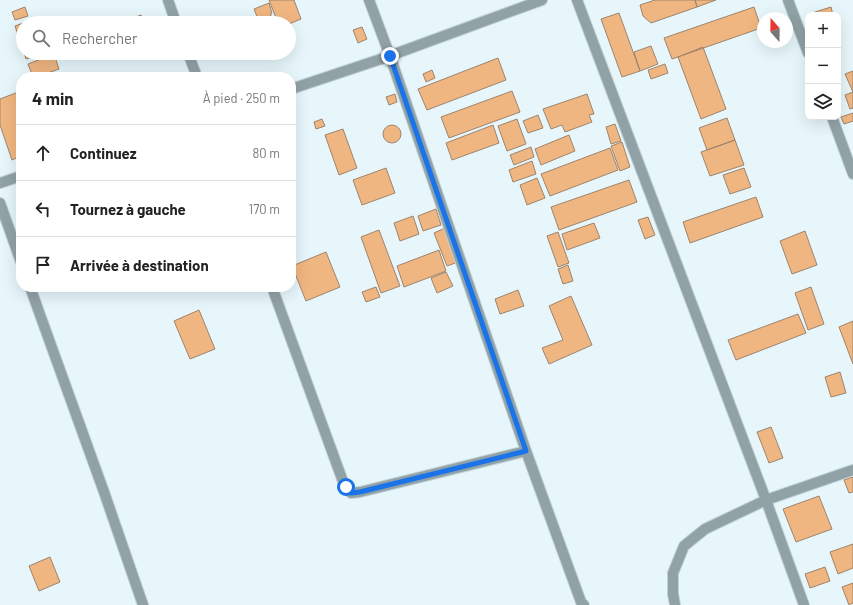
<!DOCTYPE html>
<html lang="fr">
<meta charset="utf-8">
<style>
body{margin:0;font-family:Barlow,sans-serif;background:#f2f2f2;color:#222}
.controls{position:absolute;right:12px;top:12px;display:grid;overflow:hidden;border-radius:8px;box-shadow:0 4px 16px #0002}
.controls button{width:36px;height:36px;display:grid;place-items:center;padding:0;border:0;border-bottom:1px solid #e0e0e0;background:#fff;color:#222;font:20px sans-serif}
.compass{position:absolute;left:757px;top:12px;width:36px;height:36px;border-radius:50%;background:#fff;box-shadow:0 4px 16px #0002;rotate:340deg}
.stop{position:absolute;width:12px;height:12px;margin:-9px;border:3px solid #1a73e8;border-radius:50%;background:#fff}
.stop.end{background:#1a73e8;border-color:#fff;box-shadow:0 1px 4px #0008}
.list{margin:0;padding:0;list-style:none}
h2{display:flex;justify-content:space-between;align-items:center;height:52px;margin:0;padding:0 16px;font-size:17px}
h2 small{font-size:13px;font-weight:400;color:#767676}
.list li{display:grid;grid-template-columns:26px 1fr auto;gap:12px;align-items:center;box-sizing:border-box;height:56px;padding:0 16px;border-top:1px solid #e0e0e0}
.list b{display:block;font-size:15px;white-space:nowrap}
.list em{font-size:13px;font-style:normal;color:#767676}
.icon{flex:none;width:22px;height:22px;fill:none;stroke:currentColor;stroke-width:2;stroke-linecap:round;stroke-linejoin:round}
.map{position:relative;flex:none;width:853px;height:605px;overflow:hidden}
.search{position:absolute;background:#fff;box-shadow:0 4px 16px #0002;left:16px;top:16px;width:280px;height:44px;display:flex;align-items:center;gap:10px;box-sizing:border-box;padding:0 14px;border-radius:22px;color:#767676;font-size:15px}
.panel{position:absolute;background:#fff;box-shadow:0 4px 16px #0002;left:16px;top:72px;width:280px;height:220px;border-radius:16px}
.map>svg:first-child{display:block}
</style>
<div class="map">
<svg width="853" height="605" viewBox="0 0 853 605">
<rect width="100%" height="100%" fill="#e6f6fb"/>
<!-- building -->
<path fill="#f0b681" stroke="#9e846d" d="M269 0H294L301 19 289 24V23H278Z
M655 0H695L697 7 651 23 643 16 640 5Z
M695 0H716L697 7Z
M269 3 272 13 270 14 272 17 265 20 263 16 258 19 254 9Z
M25 7 28 16 15 20 12 12Z
M754 7 761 28 672 59 664 38Z
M831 7 833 15H812V13Z
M619 13 640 71 622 77 601 19Z
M141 15 144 23H121Z
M40 18 42 23H24Z
M23 23V50L15 26Z
M362 27 367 39 358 43 353 30Z
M651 46 658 64 640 71 634 52Z
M703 47 726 109 701 119 678 57Z
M24 53H44L26 59Z
M54 54 59 69 37 77H33L28 64Z
M498 58 506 80 427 110 418 89Z
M665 64 668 73 651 79 648 70Z
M432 70 435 78 426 82 423 74Z
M853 71V108L850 109 845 95 853 92 845 74Z
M21 91V156L12 160 0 125V99Z
M512 91 520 112 449 138 441 117Z
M395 94 397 102 389 105 386 97Z
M587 94 594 114 589 115 592 122 565 132 562 125 551 129 543 109Z
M853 113V121L844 124 841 117Z
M538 115 543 128 528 133 523 121Z
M727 118 735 140 707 150 699 128Z
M322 119 325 126 316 129 314 122Z
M517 119 526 144 507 151 498 126Z
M615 124 621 141 611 144 606 127Z
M493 125 499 143 452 160 446 143Z
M383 134a9 9 0 1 1 18 0a9 9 0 1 1-18 0Z
M343 129 357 168 339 175 325 135Z
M569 135 575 151 541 165 535 149Z
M735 140 744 165 710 176 701 152Z
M622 142 630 167 620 171 611 146Z
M531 147 534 157 514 165 510 155Z
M610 148 618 170 550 196 541 174Z
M532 161 536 174 513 182 509 170Z
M386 168 395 193 362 205 353 180Z
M744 168 751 187 730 194 723 175Z
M537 178 545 198 527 205 520 185Z
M629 180 637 202 559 230 551 207Z
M756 197 763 217 690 243 683 222Z
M436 209 441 225 423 231 418 216Z
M413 216 419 234 400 241 394 223Z
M648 217 655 235 645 239 638 220Z
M594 223 600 238 567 250 562 234Z
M445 228 458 262 447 266 434 233Z
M379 230 400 286 381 293 361 237Z
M805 231 817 265 792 274 780 241Z
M558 232 569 263 558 267 547 236Z
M439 250 446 271 404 287 397 266Z
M326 252 340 287 306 301 292 266Z
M568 265 573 281 563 284 558 269Z
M446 272 453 286 437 293 431 278Z
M376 287 380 297 366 302 362 292Z
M811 287 824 324 808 330 795 293Z
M518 290 524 306 500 314 495 299Z
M571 296 592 345 549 364 542 348 563 340 549 306Z
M199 310 215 349 190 359 174 321Z
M798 314 806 333 736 360 728 340Z
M853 321V364L839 327Z
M840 372 846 393 831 397 825 377Z
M771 427 783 458 769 463 757 432Z
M853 477V492L849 493 844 480Z
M819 496 832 529 796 542 783 509Z
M853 544V568L838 574 830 552Z
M50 557 60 582 39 591 29 566Z
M825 567 830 581 810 588 805 574Z
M853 583V603L849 605 842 587Z"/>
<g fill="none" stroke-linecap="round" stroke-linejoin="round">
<defs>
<path id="minor" d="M168 0 176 23
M369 0 390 56 526 451 581 602 584 605
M577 0 766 500 804 605
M788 0 808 53
M188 53 197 77
M291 89 381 59 542 0
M832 117 853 174
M0 183 21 176
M0 203 21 262
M30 287 104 492 143 605
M272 287 345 487 351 493 360 492 526 451
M675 605 673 594V573L684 546 705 529 766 500 853 470"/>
</defs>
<!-- minor casing -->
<use href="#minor" stroke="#c0d0d5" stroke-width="12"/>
<!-- minor -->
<use href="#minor" stroke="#91a2a7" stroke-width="10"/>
</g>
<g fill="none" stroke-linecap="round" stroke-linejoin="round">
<!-- route -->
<path stroke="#1a73e8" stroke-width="5" d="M346 487 351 493 360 492 526 451 390 56"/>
</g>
</svg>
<div class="controls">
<button>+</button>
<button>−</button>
<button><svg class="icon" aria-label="layers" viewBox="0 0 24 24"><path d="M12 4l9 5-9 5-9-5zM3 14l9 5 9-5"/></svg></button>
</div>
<svg class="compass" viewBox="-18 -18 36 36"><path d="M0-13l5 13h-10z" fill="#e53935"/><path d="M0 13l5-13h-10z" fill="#767676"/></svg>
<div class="stop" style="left:346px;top:487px"></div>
<div class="stop end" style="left:390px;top:56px"></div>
<div class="search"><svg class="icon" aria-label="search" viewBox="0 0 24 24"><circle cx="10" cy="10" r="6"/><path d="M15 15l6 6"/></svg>Rechercher</div>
<section class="panel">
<h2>4 min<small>À pied · 250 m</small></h2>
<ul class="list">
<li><svg class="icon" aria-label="ahead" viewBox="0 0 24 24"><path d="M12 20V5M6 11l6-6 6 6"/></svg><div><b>Continuez</b></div><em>80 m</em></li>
<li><svg class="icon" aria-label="left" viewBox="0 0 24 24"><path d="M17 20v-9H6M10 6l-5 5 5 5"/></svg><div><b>Tournez à gauche</b></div><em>170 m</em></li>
<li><svg class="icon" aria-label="arrive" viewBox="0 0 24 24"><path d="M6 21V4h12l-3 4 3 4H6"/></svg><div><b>Arrivée à destination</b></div></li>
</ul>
</section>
</div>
